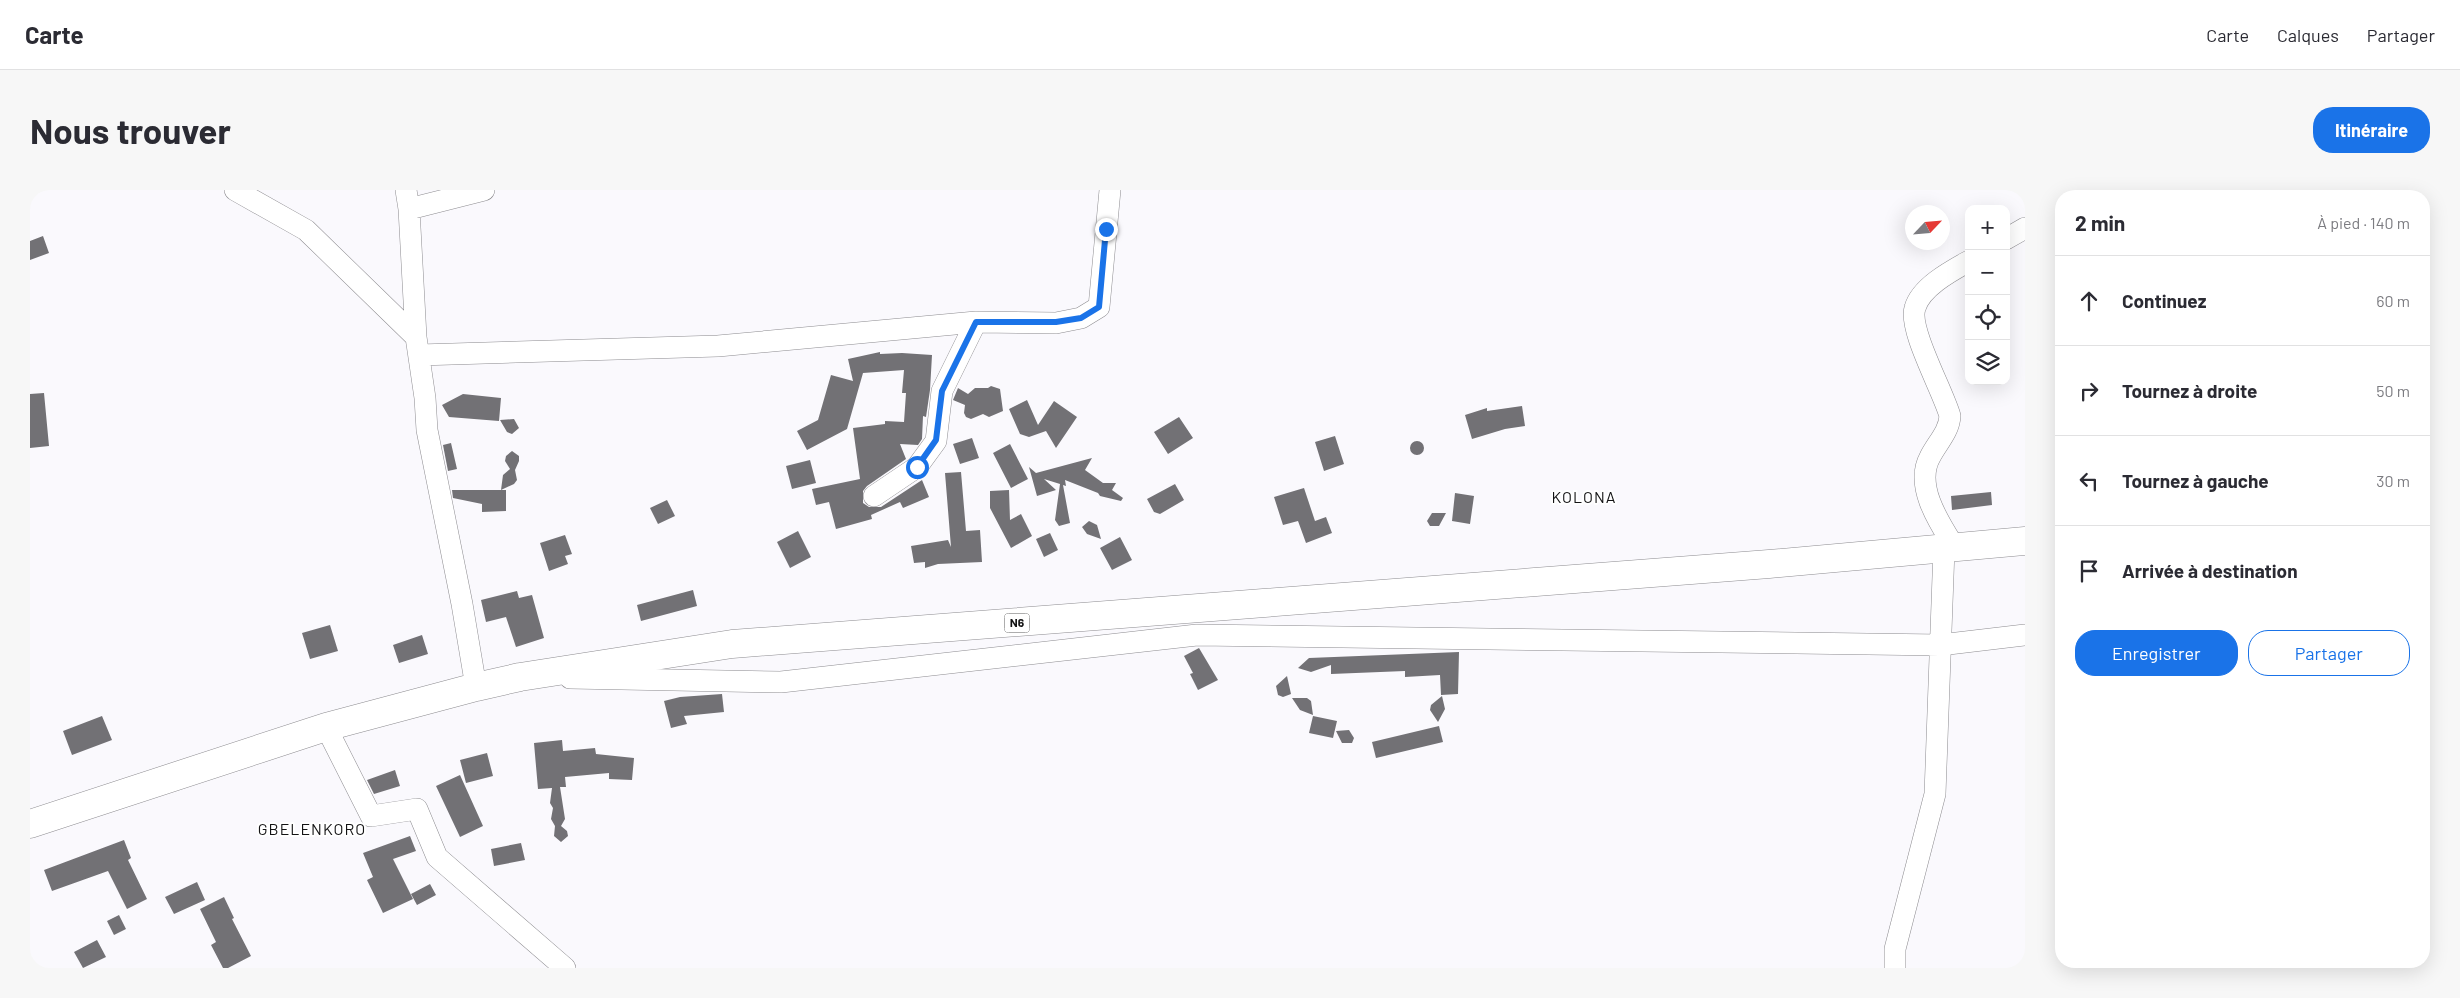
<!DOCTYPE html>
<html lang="fr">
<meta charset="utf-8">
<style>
body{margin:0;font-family:Barlow,sans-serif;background:#f7f7f7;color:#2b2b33}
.controls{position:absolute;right:15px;top:15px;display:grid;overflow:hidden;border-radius:10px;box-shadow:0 5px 20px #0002}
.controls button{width:45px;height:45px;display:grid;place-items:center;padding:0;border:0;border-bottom:1px solid #e1e1e2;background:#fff;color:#2b2b33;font:25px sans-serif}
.compass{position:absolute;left:1875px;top:15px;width:45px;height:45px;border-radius:50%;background:#fff;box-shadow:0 5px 20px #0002;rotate:64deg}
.stop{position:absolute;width:15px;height:15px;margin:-11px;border:4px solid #1a73e8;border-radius:50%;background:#fff}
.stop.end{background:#1a73e8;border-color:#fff;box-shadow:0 1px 5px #0008}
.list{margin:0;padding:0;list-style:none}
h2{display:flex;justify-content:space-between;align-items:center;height:65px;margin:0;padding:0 20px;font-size:21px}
h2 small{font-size:16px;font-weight:400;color:#7c7c81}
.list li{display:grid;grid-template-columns:32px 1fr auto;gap:15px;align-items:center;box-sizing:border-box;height:90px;padding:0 20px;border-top:1px solid #e1e1e2}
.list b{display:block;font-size:19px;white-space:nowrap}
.list em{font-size:16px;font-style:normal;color:#7c7c81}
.actions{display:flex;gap:10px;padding:15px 20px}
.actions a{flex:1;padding:11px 0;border:1px solid #1a73e8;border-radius:20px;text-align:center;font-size:18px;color:#1a73e8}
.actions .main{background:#1a73e8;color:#fff}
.icon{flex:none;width:28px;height:28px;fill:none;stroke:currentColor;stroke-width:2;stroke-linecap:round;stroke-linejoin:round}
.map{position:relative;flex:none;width:1995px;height:778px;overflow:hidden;border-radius:20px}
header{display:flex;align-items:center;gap:30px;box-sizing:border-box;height:70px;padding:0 25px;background:#fff;border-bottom:1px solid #e1e1e2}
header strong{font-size:24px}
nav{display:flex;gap:28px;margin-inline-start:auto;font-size:18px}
.intro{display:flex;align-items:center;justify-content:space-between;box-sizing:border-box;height:120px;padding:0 30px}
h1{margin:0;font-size:35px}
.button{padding:12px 22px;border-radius:20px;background:#1a73e8;color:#fff;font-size:18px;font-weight:700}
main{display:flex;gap:30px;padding:0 30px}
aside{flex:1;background:#fff;border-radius:20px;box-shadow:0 5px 20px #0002}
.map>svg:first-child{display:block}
</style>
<header>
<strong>Carte</strong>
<nav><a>Carte</a><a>Calques</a><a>Partager</a></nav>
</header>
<div class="intro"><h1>Nous trouver</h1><a class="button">Itinéraire</a></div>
<main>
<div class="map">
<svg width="1995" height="778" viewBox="0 0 1995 778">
<rect width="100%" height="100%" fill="#faf9fd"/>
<!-- building -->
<path fill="#727175" d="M13 46 19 63 0 70V51Z
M850 162V164L872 163 902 165 900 200 896 227 893 226 892 249 888 255 870 254 876 269 837 296 833 301V313L839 317H851L892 290 899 307 873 318 870 312 841 325 842 329 806 339 799 312 786 315 782 299 830 289 823 238 855 234V231L874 232 876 203H872L874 180 833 183 817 239 777 260 767 241 788 230 801 185 823 191 818 169Z
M961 196 970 199 973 221 959 227 953 224 941 229 936 227 934 223 935 215 923 210 928 198 938 204 945 198H958Z
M14 203 19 256 0 258V204Z
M433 204 471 208 469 231 419 227 412 215Z
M997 210 1008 235 1024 211 1047 227 1026 258 1016 241 999 247 990 244 979 219Z
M1492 216 1495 236 1475 239 1442 249 1435 225 1457 218V221Z
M1149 227 1163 248 1138 264 1124 242Z
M484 229 489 238 482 244 477 242 470 230Z
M1305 246 1314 274 1294 281 1285 252Z
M942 248 949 268 930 274 923 254Z
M1380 258a7 7 0 1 1 14 0a7 7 0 1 1-14 0Z
M421 253 427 279 418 281 413 255Z
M980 254 998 289 981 298 963 263Z
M482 261 489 266V271L485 280 487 290 484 294 471 300 473 285 480 279 475 271 476 266Z
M1062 268 1055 280 1073 293H1086L1082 300 1093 308 1091 311 1070 306 1068 303 1035 290 1036 296 1033 295 1040 333 1029 336 1025 330 1030 294 1014 289 1026 300 1007 306 999 277 1006 283Z
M780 270 786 293 762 299 756 276Z
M931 282 936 341 950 340 952 372 908 374 895 378V372L884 373 881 356 918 350 921 357 915 283Z
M1145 294 1154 310 1130 324 1124 322 1117 309Z
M1274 298 1285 331 1296 327 1302 343 1276 353 1268 331 1253 335 1244 307Z
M422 300H476V321L452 322V314L423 308Z
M979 300 980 330 991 324 1002 346 981 358 960 318V301Z
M1961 302 1962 315 1922 320 1921 306Z
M1425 303 1444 306 1440 334 1422 331Z
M637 310 645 326 628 334 620 318Z
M1402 323H1416L1409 336H1400L1397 331Z
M1059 331 1067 335 1071 349 1057 344 1052 337Z
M768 341 781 367 760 378 747 352Z
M1020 343 1028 360 1014 367 1006 349Z
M535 345 542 364 535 366 538 374 519 381 510 353Z
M1090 347 1102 370 1082 380 1070 358Z
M663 400 667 416 611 431 607 415Z
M487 401 489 408 502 405 514 448 486 457 476 427 456 432 451 410Z
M300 435 308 461 280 469 272 443Z
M392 445 398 464 369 473 363 455Z
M1169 458 1188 490 1168 500 1160 484 1163 483 1154 466Z
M1429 462 1428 504 1411 505 1410 485 1375 487V481L1301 484V475L1281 482 1268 478 1279 468Z
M1257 486 1261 504 1253 507 1248 505 1246 496Z
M692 504 694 522 654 526 657 534 641 538 634 511 650 507Z
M1412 506 1415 519 1408 532 1400 520 1401 515Z
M1262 508H1277L1281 511 1283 525 1270 520Z
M72 526 82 550 42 565 33 541Z
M1283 526 1307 531 1303 548 1279 543Z
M1409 536 1413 552 1346 568 1342 552Z
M1319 540 1324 548 1322 553H1312L1306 541Z
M532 550 533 561 565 558 566 564 604 568 602 590 579 589V583L535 587 536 597H530L535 629 531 636 537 641 538 646 531 652 524 646 525 636 521 629 523 618 520 613 522 598 508 599 504 553Z
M457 563 463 586 436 593 430 570Z
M365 580 370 596 344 604 337 590Z
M430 585 453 636 430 647 406 596Z
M380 646 386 661 363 669 383 709 353 723 337 690 343 687 333 663Z
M94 650 101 668 98 670 117 709 97 719 78 681 22 701 14 680Z
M491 653 495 670 464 676 461 659Z
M167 692 175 710 144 724 135 707Z
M400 694 406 705 387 715 381 704Z
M194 707 204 728 202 729 221 766 198 778H193L181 755 186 752 170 719Z
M89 725 96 739 84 745 77 731Z
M67 750 76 767 53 778 44 762Z"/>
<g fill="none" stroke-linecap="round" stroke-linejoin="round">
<defs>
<path id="minor" d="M205 0 276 40 386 147
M376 0 379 19 386 147 395 208 397 240 432 414 446 497
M379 19 454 0
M1976 49 1995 38
M389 165 688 156 946 132
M844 306 887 277 906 251 912 201 946 132 1026 133 1051 128 1069 117 1080 0
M1925 358C1910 334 1884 296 1900 267 1907 253 1919 242 1920 226 1913 201 1878 139 1885 118 1891 97 1921 81 1939 71
M540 488 751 492 1167 445 1910 455 1995 445
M296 537 341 626 387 619 407 667 535 778
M1865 778V759L1905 604 1914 359"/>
<path id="highway" d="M0 634 296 537 446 497 490 487 702 454 1739 374 1995 351"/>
</defs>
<!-- minor casing -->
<use href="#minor" stroke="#8d8c90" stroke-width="22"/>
<!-- highway casing -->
<use href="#highway" stroke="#8d8c90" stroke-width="29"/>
<!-- minor -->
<use href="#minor" stroke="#fff" stroke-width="21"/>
<!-- highway -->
<use href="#highway" stroke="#fff" stroke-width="28"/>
</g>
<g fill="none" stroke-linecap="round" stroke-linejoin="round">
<!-- route -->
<path stroke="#1a73e8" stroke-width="6" d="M887 277 906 250 912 201 946 132H1026L1051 128 1069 117 1076 39"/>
</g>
<g text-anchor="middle" stroke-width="4" stroke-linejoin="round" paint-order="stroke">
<!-- shield labels -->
<rect fill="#fff" stroke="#5a5a5a" stroke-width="1" x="974.5" y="423.5" width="25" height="19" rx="4"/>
<g font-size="12" font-weight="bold" fill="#131314">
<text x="987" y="437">N6</text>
</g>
<!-- quarter labels -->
<g font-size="16" letter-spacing="1" fill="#131314" stroke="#fff">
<text x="1554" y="313">KOLONA</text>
<text x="282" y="645">GBELENKORO</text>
</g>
</g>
</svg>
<div class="controls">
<button>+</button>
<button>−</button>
<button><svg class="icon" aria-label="locate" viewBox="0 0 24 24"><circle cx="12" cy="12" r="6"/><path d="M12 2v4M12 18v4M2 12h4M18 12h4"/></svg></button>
<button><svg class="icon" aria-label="layers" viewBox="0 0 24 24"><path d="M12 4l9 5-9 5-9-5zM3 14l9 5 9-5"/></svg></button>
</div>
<svg class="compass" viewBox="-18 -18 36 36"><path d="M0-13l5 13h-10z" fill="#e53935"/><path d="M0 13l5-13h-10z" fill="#7c7c81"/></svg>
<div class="stop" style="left:887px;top:277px"></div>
<div class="stop end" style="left:1076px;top:39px"></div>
</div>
<aside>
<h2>2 min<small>À pied · 140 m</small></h2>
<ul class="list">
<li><svg class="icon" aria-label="ahead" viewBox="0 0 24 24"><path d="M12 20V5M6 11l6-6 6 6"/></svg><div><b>Continuez</b></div><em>60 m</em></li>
<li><svg class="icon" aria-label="right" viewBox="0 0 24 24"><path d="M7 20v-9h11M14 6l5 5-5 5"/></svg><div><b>Tournez à droite</b></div><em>50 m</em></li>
<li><svg class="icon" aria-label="left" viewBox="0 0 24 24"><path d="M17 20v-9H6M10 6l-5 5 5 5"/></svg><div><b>Tournez à gauche</b></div><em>30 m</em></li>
<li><svg class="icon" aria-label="arrive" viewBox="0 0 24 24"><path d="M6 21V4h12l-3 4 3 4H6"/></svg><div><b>Arrivée à destination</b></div></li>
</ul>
<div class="actions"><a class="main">Enregistrer</a><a>Partager</a></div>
</aside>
</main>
